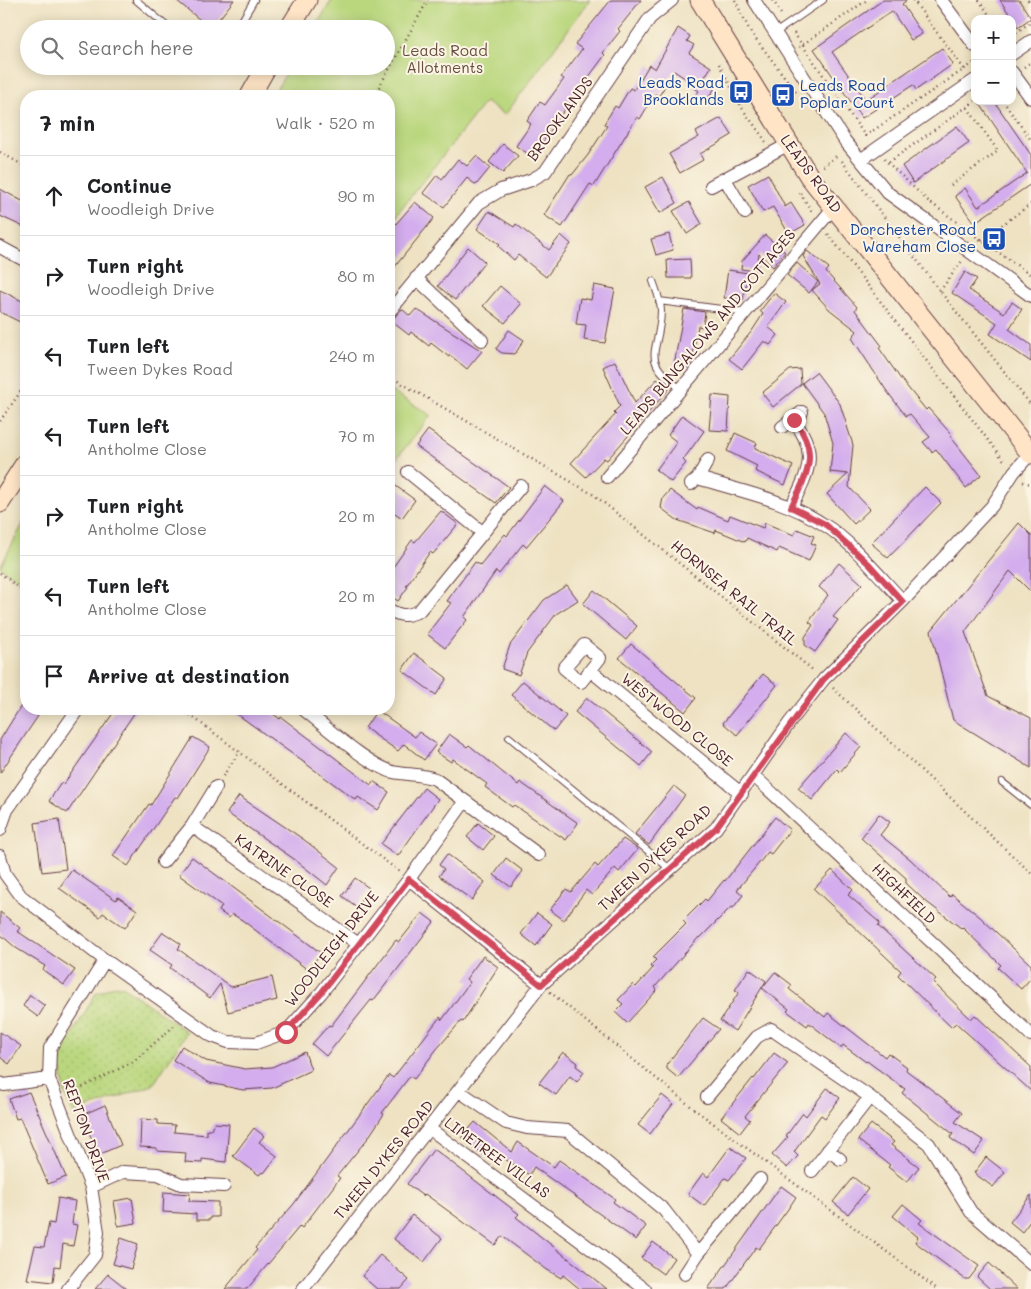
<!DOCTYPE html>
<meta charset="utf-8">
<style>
body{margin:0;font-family:Mali,sans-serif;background:#f6f6f6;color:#202124}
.controls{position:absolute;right:15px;top:15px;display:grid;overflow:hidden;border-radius:10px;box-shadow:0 2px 12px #0003}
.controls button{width:45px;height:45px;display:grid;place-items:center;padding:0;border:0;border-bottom:1px solid #e0e0e0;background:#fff;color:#202124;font:25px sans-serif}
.stop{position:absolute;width:15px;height:15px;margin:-11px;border:4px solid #d1495b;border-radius:50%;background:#fff}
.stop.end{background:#d1495b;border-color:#fff;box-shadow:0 1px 5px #0008}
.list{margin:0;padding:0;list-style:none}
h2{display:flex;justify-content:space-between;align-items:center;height:65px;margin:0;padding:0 20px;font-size:21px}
h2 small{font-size:16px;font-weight:400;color:#757577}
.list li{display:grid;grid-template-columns:32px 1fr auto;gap:15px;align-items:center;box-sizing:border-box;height:80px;padding:0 20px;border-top:1px solid #e0e0e0}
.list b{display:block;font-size:19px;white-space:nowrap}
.list p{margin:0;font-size:16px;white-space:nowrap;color:#757577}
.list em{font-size:16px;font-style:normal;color:#757577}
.icon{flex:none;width:28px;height:28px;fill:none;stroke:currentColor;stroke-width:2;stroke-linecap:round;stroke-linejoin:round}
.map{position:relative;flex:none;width:1031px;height:1289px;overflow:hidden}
.search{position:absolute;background:#fff;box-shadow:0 2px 12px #0003;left:20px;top:20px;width:375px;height:55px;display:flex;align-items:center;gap:12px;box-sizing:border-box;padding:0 18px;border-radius:28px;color:#757577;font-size:19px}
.panel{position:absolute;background:#fff;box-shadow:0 2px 12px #0003;left:20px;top:90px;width:375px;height:625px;border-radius:20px}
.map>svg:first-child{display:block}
</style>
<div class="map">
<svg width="1031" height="1289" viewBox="0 0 1031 1289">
<defs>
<pattern id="park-dots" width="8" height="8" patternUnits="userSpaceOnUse" patternTransform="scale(1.25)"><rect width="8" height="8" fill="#bad77e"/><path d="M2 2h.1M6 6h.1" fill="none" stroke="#a1b86d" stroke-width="1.8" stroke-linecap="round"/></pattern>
</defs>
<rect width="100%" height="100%" fill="#fcf5e5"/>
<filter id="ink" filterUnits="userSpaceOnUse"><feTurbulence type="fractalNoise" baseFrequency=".02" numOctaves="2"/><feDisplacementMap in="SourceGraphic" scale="10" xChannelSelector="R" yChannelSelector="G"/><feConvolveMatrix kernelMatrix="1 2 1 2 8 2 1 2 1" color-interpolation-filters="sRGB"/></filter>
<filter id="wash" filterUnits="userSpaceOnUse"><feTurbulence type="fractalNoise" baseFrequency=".0096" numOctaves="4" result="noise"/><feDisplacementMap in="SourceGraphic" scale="20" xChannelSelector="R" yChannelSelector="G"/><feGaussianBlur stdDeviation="1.12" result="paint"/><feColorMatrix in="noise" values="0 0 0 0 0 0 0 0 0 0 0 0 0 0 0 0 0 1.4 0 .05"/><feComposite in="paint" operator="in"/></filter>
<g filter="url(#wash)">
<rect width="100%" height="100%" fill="#eee2c2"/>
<!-- green -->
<path fill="#bad77e" stroke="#827b54" d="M332 0H590L505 115 485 102 389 224V96H272L291 66H386V29H314Z
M389 390 431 415 389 468Z
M26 518V586L0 567Z"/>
<!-- park -->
<path fill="url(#park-dots)" stroke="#827b54" d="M116 985 124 987 187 1032 153 1085 73 1113 65 1093 60 1063 65 1047 96 993Z"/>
<g id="blocks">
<!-- building -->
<path fill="#d3aded" d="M176 0H234L211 29Z
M611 0H641L618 29 620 31 603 53 605 55 560 116 533 157 516 146 531 124 527 121 540 102 545 105 564 79 561 77 582 49 575 44Z
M883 0H907L902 4 922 34 911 40 892 11 832 52 866 100 942 48 953 64 916 90 913 85 862 118 814 49Z
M1000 0H1019L1031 18 1018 27Z
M678 28 690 36 687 41 694 45 689 53 711 67 703 80 715 88 704 104 694 98 699 91 693 87 694 84 674 71 659 96 655 94 640 119 637 117 594 186 590 184 562 227 544 215 570 174 572 175 588 155 607 126 604 124 615 106 618 108 630 88 634 90 649 65 655 69Z
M978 101H994L1031 155V184L974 223 955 196 965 188 978 207 1027 173Z
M721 118 732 135 700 154 703 160 680 173 669 154 699 137 696 132Z
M957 126 969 143 913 183 902 166Z
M503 144 518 156 503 173 489 162Z
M476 156 490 168 476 185 467 178 444 207 423 193 437 175 442 179 458 159 467 166Z
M768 174 785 207 791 203 805 225 789 234 773 207 763 212 748 185Z
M663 177 677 203 660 213 645 187Z
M0 189 26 203V228L0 216Z
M415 202 434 218 389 274V232Z
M689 202 702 224 687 234 673 211Z
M489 211 514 227 516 224 549 250 561 235 571 244 546 277 518 255 514 260 498 246 500 244 477 229Z
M669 234 673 250 656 255 651 239Z
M765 235 785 252 773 267 759 254 756 271 741 269 742 261Z
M468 247 485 262 455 300 438 286Z
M807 251 829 268 826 272 857 307 855 310 882 346 879 348 900 378 926 410 928 408 952 435 950 436 981 475 966 488 936 449 932 452 923 442 930 437 910 414 906 416 886 390 852 338 857 331 829 309 812 290 820 284 803 256Z
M690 259 691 278H668L667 260Z
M797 263 818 282 809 293 787 275Z
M728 270 748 273 743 300 724 298Z
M965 272 977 279 969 290 1004 313 1012 302 1022 309 1009 329 1031 345V362L990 334 997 323 952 293Z
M594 285 615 289 605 343 584 340 586 325 576 324 580 298 591 300Z
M500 286 521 304 505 323 483 306Z
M0 290 26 303V325L0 312Z
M774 293 786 302 768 327 778 335 770 345 764 341 742 369 729 359 752 331 763 314 760 311Z
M402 309 410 316 416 309 482 351 467 369 450 355 449 357 431 343 429 346 411 332 409 335 391 321Z
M684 309 705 312 703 327 698 326 691 365 688 368 674 365Z
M509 330 524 340 515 354 502 353 496 349Z
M615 361 635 403 657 379 669 389 607 460 604 458 586 477 571 463 616 414 614 412 620 406 603 367Z
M800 369 801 384 773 407 762 393 790 370Z
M816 372 840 404 853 445 849 487 870 509 854 524 827 494 848 474 830 472 833 443 824 413 802 383Z
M712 395 730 397 728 431 709 430Z
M682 415 704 431 683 460 686 463 671 482 656 470 677 442 668 435Z
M428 430 509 487 496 503 416 446Z
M735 433 757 443 755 448 793 466 785 485 755 471 757 466 727 451Z
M389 481 415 500 402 518 389 509Z
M545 486 564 501 526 547 523 544 499 574 496 571 464 617 467 620 445 648 427 634 451 603 447 601 475 562 480 565 505 534 507 536Z
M925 487 941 503 888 558 871 543Z
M670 490 697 510 698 507 728 520 730 515 763 528 765 523 794 535 797 529 814 536 811 543 816 545 809 561 779 548 777 552 747 538 745 542 716 530 715 533 677 520 661 508 663 498Z
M441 511 458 524 433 554 430 552 406 586 408 587 398 601 389 595V573L412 540 415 542Z
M1019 523 1031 535V592L1010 571 965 632 988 696 1031 718V768L953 720 931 631Z
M839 563 862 584 833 617 838 620 815 652 805 645V637L813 625 809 622 828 595 819 587Z
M567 585 578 600 556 614 527 653 519 675 502 669 510 645 544 600Z
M594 590 637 626 626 640 583 604Z
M631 644 696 698 685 712 619 658Z
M414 653 447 678 436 695 402 670Z
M763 674 777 685 737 735 723 723Z
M523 681 566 716 554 731 511 695Z
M587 698 652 752 641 766 575 712Z
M21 706 38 716 0 773V740Z
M116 709H137L67 813 49 801 61 783 63 785Z
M230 709H266L280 719 281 717 371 785 373 781 389 792 378 810 358 797 356 800Z
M377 710 415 737 419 732 436 744 424 760 404 744 398 751 365 728Z
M846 733 861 747 840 772 837 769 812 800 798 788Z
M449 734 467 747 469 745 518 785 520 782 578 823 566 840 514 805 512 807 485 787 487 784 453 759 451 762 436 752Z
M193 737 210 747 178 798 175 797 128 866 113 856 149 804 151 805Z
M674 786 685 795 649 845 635 834Z
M424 788 438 799 398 856 381 844Z
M239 796 303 839 339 867 327 885 294 859 227 813Z
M879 814 890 822 880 835 910 859 950 897 952 894 980 917 1031 965V978L1021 989 998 968 1001 965 962 927 961 928 924 900 906 883V878L861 838Z
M775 817 790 830 771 854 768 852 737 890 743 895 733 908 731 907 700 938 699 937 655 987 657 990 627 1023 615 1012 623 1004 618 1000 633 984 636 987 653 968 650 966 656 960 653 957 686 924 683 921 705 899 707 901 724 880 725 881Z
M59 819 66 869 42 872 35 823Z
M478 823 494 836 483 850 467 837Z
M623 839 638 849 619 872 615 868 592 895 586 890 564 920 550 910 566 889 571 892 595 864 598 867Z
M447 854 485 882 472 900 439 876 444 869 439 865Z
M192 857 321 953 308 970 242 920 232 914 229 918 219 911 222 906 179 875Z
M506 858 523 871 511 887 494 875Z
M72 870 116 900 118 897 137 910 125 928 103 913 100 917 59 888Z
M832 870 853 890 848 895 880 923 878 926 936 979 933 982 971 1019 975 1015 1031 1067V1091L956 1023 951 1027 898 975 901 971 814 889Z
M355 878 369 888 357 907 342 896Z
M0 912 20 928 17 931 75 970 64 985 43 970 45 966 16 948 0 934Z
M422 913 434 922 373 1001 371 1000 326 1056 312 1044 329 1025 331 1026 396 940 399 942Z
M537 913 552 924 536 946 521 934Z
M163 932 181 944 178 949 231 987 272 977 277 1000 228 1012 220 984 210 998 170 968 172 965 150 950Z
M483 956 498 967 463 1022 461 1021 436 1050 414 1079 410 1076 382 1113 384 1114 368 1138 337 1176 340 1178 302 1228 300 1226 247 1289H225L257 1250 255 1248 293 1205 389 1075 393 1078 440 1017 442 1020 470 982 466 979Z
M749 969 766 981 735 1031 720 1021 739 992 735 990Z
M775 972 792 985 789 989 825 1017 828 1013 885 1057 888 1053 907 1067 906 1070 962 1113 955 1122 984 1141 974 1155 950 1138 953 1134 902 1093 905 1089 867 1061 866 1062 843 1045 841 1048 809 1023 807 1026 787 1011 789 1009 762 988Z
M30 995 45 1006 38 1017 23 1006Z
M703 1018 719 1029 678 1078 667 1069V1064Z
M0 1032 21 1046 9 1064 0 1057Z
M182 1046 206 1061 245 1069 272 1067 305 1052 311 1070 272 1088 243 1090 210 1083 173 1060Z
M563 1052 578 1063 576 1066 584 1072 577 1082 570 1076 556 1095 539 1083Z
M774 1053 788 1063 745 1116 750 1120 740 1133 721 1118 753 1078 754 1079Z
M827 1088 840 1098 825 1118 821 1115 807 1134 794 1152 798 1156 787 1168 772 1155 788 1137 786 1136 803 1113 806 1116Z
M29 1092 66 1177 48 1184 20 1118 16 1119 9 1099Z
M662 1095 673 1104 650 1134 638 1125Z
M105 1105 121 1145 98 1155 82 1115Z
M141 1119 158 1120V1124L175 1125 174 1132 207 1135V1130H211L214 1123 229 1124 226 1162 202 1159V1163L185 1162 186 1153 157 1151V1148L140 1147Z
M475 1122 512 1152 518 1142 554 1167 559 1160 615 1199 613 1202 646 1226 636 1240 534 1167 529 1175 493 1151 488 1158 462 1137Z
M871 1124 894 1142 891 1145 919 1167 907 1182 888 1167 890 1165 858 1140Z
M254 1128 264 1136 259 1142 277 1156 264 1173 262 1172 259 1175 233 1156Z
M730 1147 746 1158 729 1180 725 1178 704 1206 688 1194 703 1173 708 1177Z
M434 1149 519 1214 516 1217 607 1289H580L563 1275 561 1278 546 1269 502 1236 495 1245 425 1194 423 1196 407 1184Z
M986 1157 1005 1172 993 1187 974 1173Z
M853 1177 868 1189 848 1214 833 1202Z
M781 1186 796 1197 788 1209 759 1249 756 1247 726 1289H708Z
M164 1192 190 1194 189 1201 218 1202V1217H210V1220H196V1214L163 1212Z
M1031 1195V1220L1022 1232 1010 1222Z
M58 1198 75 1201 72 1224 77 1225 73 1246 63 1244 60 1267 55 1266 53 1282 27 1279 35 1246 44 1247 49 1223 54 1224Z
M132 1198 136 1223 118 1226 114 1201Z
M903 1204 922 1220 919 1223 979 1266 969 1279H965L915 1242 918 1237 893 1216Z
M412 1215 442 1238 424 1262 394 1239Z
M121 1238 138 1244 131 1269 113 1264Z
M653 1242 674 1258 663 1274 641 1258Z
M380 1255 409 1280 401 1289H377L362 1276Z
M989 1263 999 1272 1017 1289H990L977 1277Z
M108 1274 127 1289H95Z"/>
</g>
</g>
<g filter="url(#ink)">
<use href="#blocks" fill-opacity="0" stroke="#633c42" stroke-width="1"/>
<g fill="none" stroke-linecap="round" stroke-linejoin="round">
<defs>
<path id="lane" d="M136 0 170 29
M237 29 254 0
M775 33 823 0
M653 281C656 290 661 301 661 311 660 354 638 357 681 389
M659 301 745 312
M509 737 670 869
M1002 782 1031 805"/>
<path id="street" d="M754 0 845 141 888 193 1031 296
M941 0 975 46
M1012 54 1031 41
M1012 72 1031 98
M862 159 975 80
M725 179 745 213
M711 186 789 144
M0 247 26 261
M416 278 482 340
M389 312 479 203 501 190 531 180 545 172 650 18 672 0
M782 427 802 412
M408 472 482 532
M607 477 834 207
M698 478C740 491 786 500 823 524 850 540 881 578 903 601
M691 484 698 478 708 460
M791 507C808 473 820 452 793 420
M389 610C401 616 406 617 419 611L521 486
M584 645 600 658 581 682 564 668Z
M591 671 742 794
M303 709C325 726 368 765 393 772 407 775 421 774 435 779L539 855
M754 776 1031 1035
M192 826 357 943
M0 830 7 810 78 709
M0 856 5 874 21 896 105 960 212 1036 228 1042 256 1043 286 1032 321 993 409 879 541 985
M163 862 192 826 216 787
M409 879 465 801
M0 1083 4 1085 49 1079
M459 1091 506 1123 527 1128 568 1131 664 1210 698 1254
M707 1097 757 1037 771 1029 870 1097 929 1144 971 1212 1031 1264
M430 1129 645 1289
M828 1150 840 1159
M812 1171 870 1097
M91 1187 123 1172 158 1174 181 1184 224 1186
M685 1274 698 1254 760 1179
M68 1289 95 1255 98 1232 91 1187 49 1079 50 1048 105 960
M303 1289 541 985 716 828 790 722 824 679 903 601 992 506 1014 472 1031 453"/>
<path id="secondary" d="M700 0 809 176 1031 454
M289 29 307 0
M250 96 267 66
M0 503 26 462"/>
</defs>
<!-- lane casing -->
<use href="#lane" stroke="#633c42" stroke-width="8"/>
<!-- street casing -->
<use href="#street" stroke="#633c42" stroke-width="14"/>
<!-- secondary casing -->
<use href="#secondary" stroke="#633c42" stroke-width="21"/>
<!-- path -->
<path stroke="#633c42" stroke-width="2.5" stroke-dasharray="1 4" stroke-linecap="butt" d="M735 0 750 31 796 92
M773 0 782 16
M913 0 964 69
M979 0 992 19
M1028 0 1031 4
M916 4 922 0
M794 33 868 140
M1012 35 1031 22
M799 47 867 0
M719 64 742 108 767 143
M1024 67 1031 62
M374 96 428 0
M1003 101 1031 140
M865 136 975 62
M0 152 26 167
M884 159 927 200 981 240
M842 161 943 295 1031 405
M889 162 975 101
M823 166 838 155
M951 185 998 151 967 107
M800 193 812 212
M1031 204 981 240 1031 275
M828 234 1006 463
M940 291 962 261
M389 376 594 495 814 671
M0 421 26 384
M1023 482 1031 484
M0 573 26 593
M833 688 1031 873
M182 709 400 872
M223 776 240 751
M550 992 694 1109 937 1289
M69 1094 133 1062 175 1025"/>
<!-- lane -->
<use href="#lane" stroke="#fff" stroke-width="6"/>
<!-- street -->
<use href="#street" stroke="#fff" stroke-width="12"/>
<!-- secondary -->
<use href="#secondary" stroke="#ffe4c6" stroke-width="19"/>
</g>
</g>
<g fill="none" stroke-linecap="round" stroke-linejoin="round" filter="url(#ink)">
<!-- route -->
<path stroke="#d1495b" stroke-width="6" d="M286 1032 321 993 409 879 541 985 716 828 824 679 903 602 869 564 825 524 791 507C808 473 820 452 794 420"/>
</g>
<!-- icons -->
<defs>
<symbol id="bus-square" viewBox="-11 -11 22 22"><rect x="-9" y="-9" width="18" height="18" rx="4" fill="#1a4fb4" stroke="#fcf5e5"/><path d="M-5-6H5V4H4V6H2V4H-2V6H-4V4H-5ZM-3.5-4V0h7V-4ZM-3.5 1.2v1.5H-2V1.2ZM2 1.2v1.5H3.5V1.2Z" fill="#fff"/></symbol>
</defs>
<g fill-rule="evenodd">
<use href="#bus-square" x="727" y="78" width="28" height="28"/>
<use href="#bus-square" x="769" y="81" width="28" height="28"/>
<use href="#bus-square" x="980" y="225" width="28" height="28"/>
</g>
<g text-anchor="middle" stroke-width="4" stroke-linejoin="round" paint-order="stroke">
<!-- park labels -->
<g font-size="15" fill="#664d40" stroke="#fcf5e5">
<text x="445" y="56">Leads Road<tspan x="445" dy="17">Allotments</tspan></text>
</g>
<!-- transit labels -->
<g font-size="15" fill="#164399" stroke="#fcf5e5" text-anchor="end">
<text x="724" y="88">Leads Road<tspan x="724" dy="17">Brooklands</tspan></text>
<text x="800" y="91" text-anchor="start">Leads Road<tspan x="800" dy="17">Poplar Court</tspan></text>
<text x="976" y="235">Dorchester Road<tspan x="976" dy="17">Wareham Close</tspan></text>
</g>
<!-- street labels -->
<g font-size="15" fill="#4a1f2b" stroke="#fcf5e5">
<text transform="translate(560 119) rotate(-54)" y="5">BROOKLANDS</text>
<text transform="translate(811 174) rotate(54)" y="5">LEADS ROAD</text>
<text transform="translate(708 332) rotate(-50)" y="5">LEADS BUNGALOWS AND COTTAGES</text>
<text transform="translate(734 593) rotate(39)" y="5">HORNSEA RAIL TRAIL</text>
<text transform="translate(677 720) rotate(39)" y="5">WESTWOOD CLOSE</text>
<text transform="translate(655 858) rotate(-43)" y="5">TWEEN DYKES ROAD</text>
<text transform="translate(284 871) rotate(35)" y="5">KATRINE CLOSE</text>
<text transform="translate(904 894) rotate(43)" y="5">HIGHFIELD</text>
<text transform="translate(332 949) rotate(-52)" y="5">WOODLEIGH DRIVE</text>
<text transform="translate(86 1131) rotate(70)" y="5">REPTON DRIVE</text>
<text transform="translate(497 1158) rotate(36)" y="5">LIMETREE VILLAS</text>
<text transform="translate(384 1160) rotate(-51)" y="5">TWEEN DYKES ROAD</text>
</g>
</g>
</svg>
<div class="controls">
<button>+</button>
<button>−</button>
</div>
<div class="stop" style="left:286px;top:1032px"></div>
<div class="stop end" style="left:794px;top:420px"></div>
<div class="search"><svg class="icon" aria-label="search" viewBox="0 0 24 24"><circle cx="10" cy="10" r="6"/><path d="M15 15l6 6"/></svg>Search here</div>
<section class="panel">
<h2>7 min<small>Walk · 520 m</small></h2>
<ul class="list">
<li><svg class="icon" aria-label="ahead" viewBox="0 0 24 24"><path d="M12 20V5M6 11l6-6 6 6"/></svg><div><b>Continue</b><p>Woodleigh Drive</p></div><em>90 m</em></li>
<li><svg class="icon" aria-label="right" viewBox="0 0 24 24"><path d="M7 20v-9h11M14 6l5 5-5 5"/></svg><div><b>Turn right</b><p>Woodleigh Drive</p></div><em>80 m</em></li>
<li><svg class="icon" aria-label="left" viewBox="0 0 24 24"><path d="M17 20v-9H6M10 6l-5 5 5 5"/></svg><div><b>Turn left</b><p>Tween Dykes Road</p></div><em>240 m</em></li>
<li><svg class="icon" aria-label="left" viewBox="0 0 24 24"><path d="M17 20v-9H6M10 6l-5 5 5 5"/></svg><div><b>Turn left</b><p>Antholme Close</p></div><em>70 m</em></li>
<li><svg class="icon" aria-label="right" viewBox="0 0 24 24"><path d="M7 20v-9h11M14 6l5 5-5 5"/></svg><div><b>Turn right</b><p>Antholme Close</p></div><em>20 m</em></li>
<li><svg class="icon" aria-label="left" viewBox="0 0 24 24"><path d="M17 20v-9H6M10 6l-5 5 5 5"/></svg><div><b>Turn left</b><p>Antholme Close</p></div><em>20 m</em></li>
<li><svg class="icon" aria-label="arrive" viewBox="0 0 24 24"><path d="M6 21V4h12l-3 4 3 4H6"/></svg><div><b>Arrive at destination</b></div></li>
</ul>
</section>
</div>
